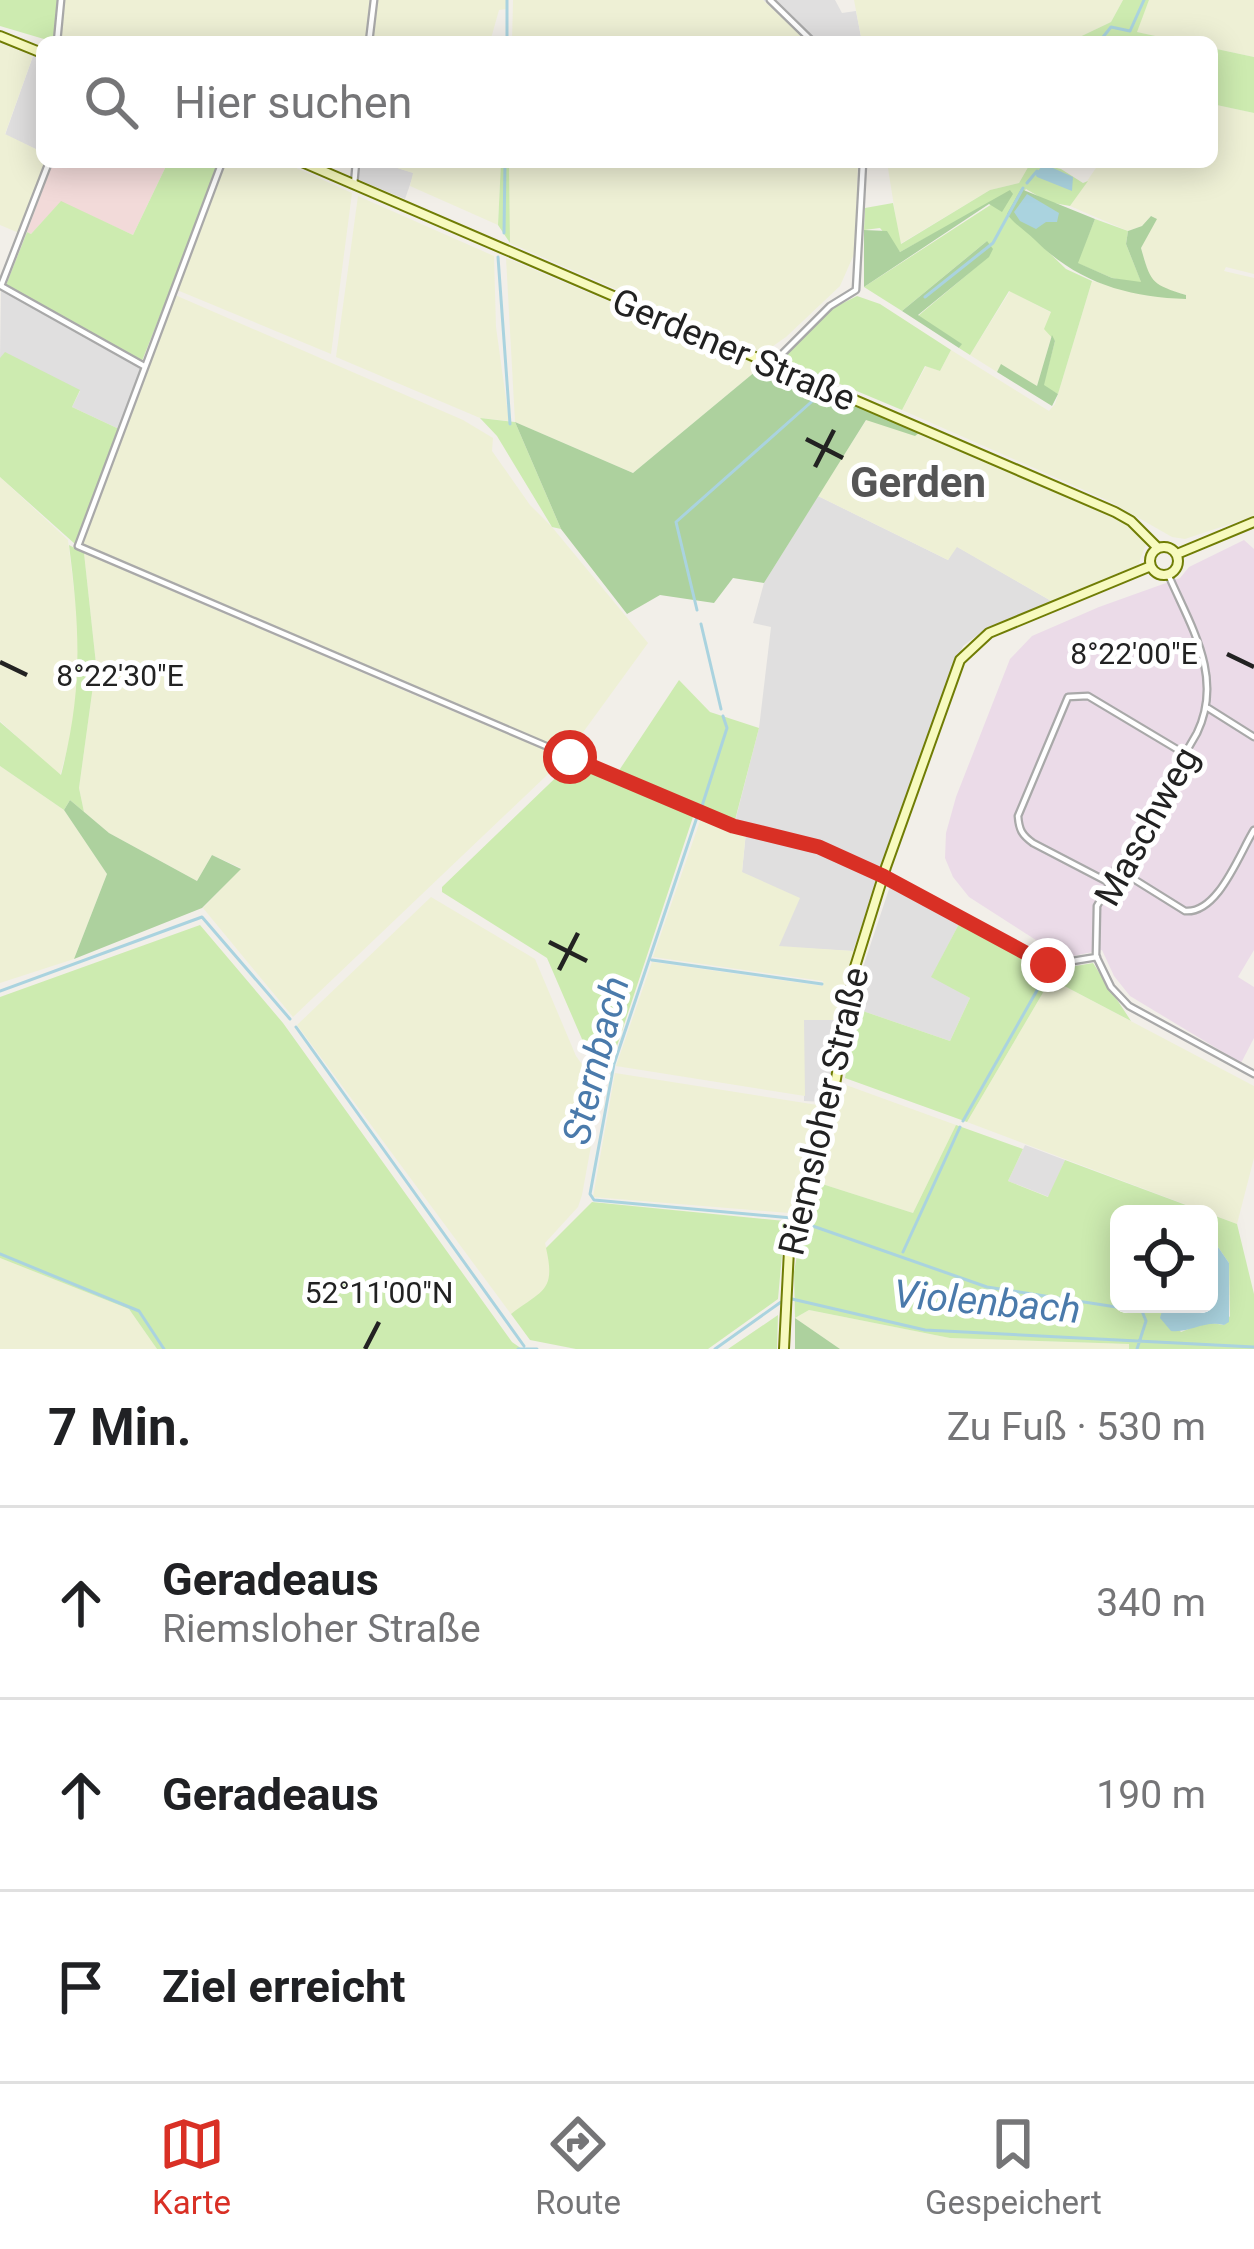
<!DOCTYPE html>
<html lang="de">
<meta charset="utf-8">
<style>
body{margin:0;font-family:Roboto,sans-serif;background:#f6f6f6;color:#202124}
.controls{position:absolute;right:36px;bottom:36px;display:grid;overflow:hidden;border-radius:18px;box-shadow:0 6px 30px #0003}
.controls button{width:108px;height:108px;display:grid;place-items:center;padding:0;border:0;border-bottom:3px solid #e0e0e0;background:#fff;color:#202124;font:60px sans-serif}
.stop{position:absolute;width:36px;height:36px;margin:-27px;border:9px solid #d93025;border-radius:50%;background:#fff}
.stop.end{background:#d93025;border-color:#fff;box-shadow:0 3px 12px #0008}
.list{margin:0;padding:0;list-style:none}
h2{display:flex;justify-content:space-between;align-items:center;height:156px;margin:0;padding:0 48px;font-size:51px}
h2 small{font-size:39px;font-weight:400;color:#757577}
.list li{display:grid;grid-template-columns:78px 1fr auto;gap:36px;align-items:center;box-sizing:border-box;height:192px;padding:0 48px;border-top:3px solid #e0e0e0}
.list b{display:block;font-size:45px;white-space:nowrap}
.list p{margin:0;font-size:39px;white-space:nowrap;color:#757577}
.list em{font-size:39px;font-style:normal;color:#757577}
.icon{flex:none;width:66px;height:66px;fill:none;stroke:currentColor;stroke-width:2;stroke-linecap:round;stroke-linejoin:round}
.map{position:relative;flex:none;width:1254px;height:1349px;overflow:hidden}
.search{position:absolute;background:#fff;box-shadow:0 6px 30px #0003;left:36px;right:36px;top:36px;height:132px;display:flex;align-items:center;gap:30px;box-sizing:border-box;padding:0 42px;border-radius:18px;color:#757577;font-size:45px}
.sheet{height:732px;background:#fff}
nav{display:flex;justify-content:space-around;align-items:center;box-sizing:border-box;height:168px;border-top:3px solid #e0e0e0;background:#fff;font-size:33px;color:#757577}
nav a{display:grid;justify-items:center;gap:6px}
nav .on{color:#d93025}
.map>svg:first-child{display:block}
</style>
<div class="map">
<svg width="1254" height="1349" viewBox="0 0 1254 1349">
<rect width="100%" height="100%" fill="#f2efe9"/>
<!-- residential -->
<path fill="#e0dfdf" d="M763 0H835L842 13 856 11 862 42H808Z
M33 56 42 59V152L5 135Z
M360 162H378L414 173 405 199 357 179Z
M1 289 142 367 119 429 72 407 80 391 0 358Z
M818 496 948 560 956 546 1053 602 983 631 963 646 931 725 853 951 779 947 742 872 746 832 733 829 759 728 771 627 753 623 764 583Z
M891 883 960 922 932 976 970 998 950 1041 857 1009 859 979Z
M804 1019 841 1020 826 1102 804 1101Z
M1025 1145 1065 1160 1049 1197 1008 1181Z"/>
<!-- commercial -->
<path fill="#f2dad9" d="M53 162H168L133 235 61 202 31 234 27 232Z"/>
<!-- industrial -->
<path fill="#ebdbe8" d="M1244 540 1254 549V950L1238 977 1254 987V1038L1241 1063 1130 996 1114 976 1102 950 1064 958 969 897 953 877 945 858 946 833 956 797 1010 659 1032 636 1099 607 1180 578 1189 567Z"/>
<!-- farmland -->
<path fill="#eef0d5" d="M65 0H370L366 42H60Z
M377 0H506V9L499 10 490 42H373Z
M513 0H763L808 42H512Z
M854 0H1123L1111 22 1069 42H862Z
M1149 0H1254V57L1212 48V42H1183L1136 32Z
M0 43 33 56 5 134 42 152V162H46L19 233 0 225Z
M1212 104 1254 113V274L1226 267 1224 271 1254 278V516L1185 539 1172 537 1109 501 902 410 926 366 940 371 951 350 1049 411 1055 404 1092 281 1149 295H1186L1159 287 1150 279 1141 248 1156 219 1151 216 1142 226 1128 231 1070 206 1100 162H1212Z
M226 162H283L352 193 331 354 177 290Z
M378 162H501L498 225 410 186 413 173Z
M509 162H858L855 252 840 286 786 337 763 353 510 243Z
M887 162H1031L1019 183 990 190 900 244Z
M358 196 494 256 496 327 509 421 480 418 336 357Z
M506 258 762 366 633 473 515 422Z
M1010 291 1052 313V335L1037 387 1002 365 997 372 970 355Z
M175 295 463 420 493 438 492 451 530 505 552 527 648 643 568 753 82 545Z
M867 419 914 435 920 432 1111 515 1137 531 1146 544 1138 565 1053 602 957 547 948 560 818 496Z
M0 477 68 540 81 648 73 727 60 776 0 721Z
M84 553 426 700 565 758 293 1017 203 908 241 868 212 855 197 881 109 833 84 812 79 788 96 664Z
M0 766 64 810 107 874 74 959 0 983Z
M701 818 746 831 742 872 800 898 779 946 853 951 841 1020H804L805 1096 616 1066 652 962 823 986V981L653 957Z
M431 897 535 959 576 1056 586 1070 604 1075 582 1195 578 1207 545 1243 553 1271 546 1290 511 1314 297 1025Z
M1051 979 1254 1086V1158L1237 1224 967 1122Z
M615 1073 824 1106 789 1213 593 1197Z
M846 1085 956 1125 913 1213 819 1183Z
M0 1258 129 1309 157 1349H0Z
M809 1310 950 1338 1130 1344 1129 1349H840L795 1318Z"/>
<!-- grass -->
<path fill="#cdebb0" fill-rule="evenodd" d="M0 0H58L54 42 0 26Z
M1123 0H1149L1137 32 1183 42H1069L1111 22Z
M1212 48 1254 57V113L1212 104Z
M168 162H221L142 361 6 285 27 232 31 234 61 201 133 235Z
M501 162H509L510 243 498 225Z
M1031 162 1061 169 1083 183 1088 181 1070 206 1048 202 1026 189 1008 213 1066 269 1092 281 1058 394 1043 386 1055 341 1044 329 1051 312 1009 291 970 355 959 348 961 344 918 316 981 263 987 241 902 311 864 287 1012 191 900 252 880 228 864 230 865 208 893 203 901 244 990 190 1019 183Z
M1095 219 1128 231 1126 244 1142 284 1112 278 1077 263Z
M857 296 880 304 951 350 940 371 925 366 902 410 785 361V354L833 308Z
M5 352 80 390 72 407 119 429 75 544 0 477V358Z
M480 418 515 422 561 529 552 527 497 436Z
M69 545 84 553 96 664 79 788 84 812 70 800 64 810 0 766V722L61 775C83 690 80 630 69 545Z
M679 680 710 712 759 728 734 824 618 772Z
M572 762 694 814 611 1064 599 1063 588 1053 547 958 442 892V887Z
M960 922 1052 970 1093 963 1131 1021 1051 979 967 1122 845 1078 857 1009 950 1041 970 998 931 977Z
M200 925 283 1023 512 1342 522 1349H157L129 1309 0 1258V997Z
M956 1125 1023 1149 1008 1181 1048 1197 1065 1160 1237 1224 1254 1294V1349H1129V1344L950 1338 809 1310 795 1318 794 1272 801 1232 819 1183 913 1213ZM1119 1214H1209V1234L1229 1263 1230 1316 1224 1325 1206 1322 1181 1332 1161 1309 1164 1304H1119Z
M592 1202 785 1221 778 1299 708 1349H576L530 1340 511 1314C543 1290 556 1291 546 1248Z
M778 1315 777 1349H728Z"/>
<!-- forest -->
<path fill="#add19e" d="M1021 189 1095 219 1078 263 1112 278 1141 282 1126 244 1128 231 1142 226 1151 216 1157 219 1141 248C1151 283 1151 284 1186 295V299C1128 297 1078 283 1035 240 1025 230 1015 225 1007 214Z
M1010 190 1013 194 1002 212 989 204 864 287V230L887 231 900 252Z
M987 241 993 249 989 257 918 315 962 344 959 348 902 311Z
M1052 335 1055 341 1044 385 1058 394 1052 406 997 372 1001 364 1037 386Z
M762 366 920 432 915 436 866 420 764 583 733 578 714 603 660 595 627 614 561 529 515 422 633 473Z
M70 800 109 833 197 881 212 855 241 869 202 908 74 959 107 874 64 810Z
M795 1318 840 1349H795Z"/>
<!-- water -->
<path fill="#aad3df" d="M1044 164 1073 177 1072 191 1037 177 1035 174Z
M1027 194 1059 213 1057 222H1046L1036 229 1020 221 1014 212Z
M1209 1234 1229 1263V1322L1224 1325C1204 1320 1191 1333 1171 1331L1160 1318 1164 1304H1209Z"/>
<g fill="none" stroke-linecap="round" stroke-linejoin="round">
<!-- stream -->
<path stroke="#aad3df" stroke-width="3" d="M507 42V0
M1099 42 1111 27 1130 31 1144 0
M1027 183 1037 171
M504 233 505 162
M498 257 510 424
M925 297 993 243 1023 188
M697 610 676 522 818 396
M701 624 721 709
M702 806 727 728 723 716
M697 817 614 1064 590 1194 594 1200 792 1218
M652 960 822 984
M0 991 202 917 290 1019
M296 1027 524 1346
M963 1121 1048 971
M807 1224 987 1287 1142 1311 1146 1321 1137 1349
M903 1252 960 1127
M0 1254 139 1311 164 1349
M792 1299 925 1330 1254 1347
M518 1349H537
M715 1349 781 1302"/>
<defs>
<path id="minor" d="M770 0 813 42
M57 42 61 0
M369 42 374 0
M49 162 1 286 144 366
M222 162 78 546 733 826 819 847 883 876 1048 965 1097 957
M354 185 356 162
M773 363 830 306 856 290 863 162
M1168 574C1191 627 1224 677 1197 733L1097 906 1096 956 1111 987 1129 1006 1254 1074
M1208 708 1254 737
M1116 868 1185 911C1218 914 1239 854 1254 830
M1106 881 1033 843C1022 835 1019 830 1018 816L1068 697 1088 696 1185 754"/>
<path id="secondary" d="M0 36 42 53
M302 162 1115 512 1131 521 1158 548
M1150 561a14 14 0 1 1 28 0a14 14 0 1 1-28 0Z
M1177 554 1254 522
M784 1349 789 1250 832 1103 854 970 886 867 960 660 989 633 1151 566"/>
</defs>
<!-- minor casing -->
<use href="#minor" stroke="#a9a9a9" stroke-width="9"/>
<!-- secondary casing -->
<use href="#secondary" stroke="#707d05" stroke-width="12"/>
<!-- minor -->
<use href="#minor" stroke="#fff" stroke-width="4.5"/>
<!-- secondary -->
<use href="#secondary" stroke="#f7fabf" stroke-width="8"/>
</g>
<g fill="none" stroke-linecap="round" stroke-linejoin="round">
<!-- route -->
<path stroke="#d93025" stroke-width="15" d="M570 757 733 826 819 847 883 876 1048 965"/>
</g>
<!-- ticks -->
<path fill="none" stroke="#222" stroke-width="4.5" d="M806 439 843 458M815 467 834 430M1227 654 1254 667M0 662 27 675M549 942 587 961M559 970 578 933M365 1349 379 1322"/>
<g text-anchor="middle" stroke-width="10" stroke-linejoin="round" paint-order="stroke">
<!-- street labels -->
<g font-size="36" fill="#222" stroke="#fff">
<text transform="translate(734 349) rotate(23)" y="13">Gerdener Straße</text>
<text transform="translate(1146 826) rotate(-61)" y="13">Maschweg</text>
<text transform="translate(823 1111) rotate(-77)" y="13">Riemsloher Straße</text>
</g>
<!-- water labels -->
<g font-size="39" font-style="italic" fill="#4a7aab" stroke="#fff">
<text transform="translate(595 1060) rotate(-76)" y="14">Sternbach</text>
<text transform="translate(987 1301) rotate(5)" y="14">Violenbach</text>
</g>
<!-- quarter labels -->
<g font-size="42" font-weight="bold" fill="#555" stroke="#fff">
<text x="918" y="497">Gerden</text>
</g>
</g>
<g font-size="30" text-anchor="middle" fill="#222" stroke="#fff" stroke-width="10" stroke-linejoin="round" paint-order="stroke">
<text x="1134" y="664">8°22'00"E</text>
<text x="120" y="686">8°22'30"E</text>
<text x="379" y="1303">52°11'00"N</text>
</g>
</svg>
<div class="controls">
<button><svg class="icon" aria-label="locate" viewBox="0 0 24 24"><circle cx="12" cy="12" r="6"/><path d="M12 2v4M12 18v4M2 12h4M18 12h4"/></svg></button>
</div>
<div class="stop" style="left:570px;top:757px"></div>
<div class="stop end" style="left:1048px;top:965px"></div>
<div class="search"><svg class="icon" aria-label="search" viewBox="0 0 24 24"><circle cx="10" cy="10" r="6"/><path d="M15 15l6 6"/></svg>Hier suchen</div>
</div>
<section class="sheet">
<h2>7 Min.<small>Zu Fuß · 530 m</small></h2>
<ul class="list">
<li><svg class="icon" aria-label="ahead" viewBox="0 0 24 24"><path d="M12 20V5M6 11l6-6 6 6"/></svg><div><b>Geradeaus</b><p>Riemsloher Straße</p></div><em>340 m</em></li>
<li><svg class="icon" aria-label="ahead" viewBox="0 0 24 24"><path d="M12 20V5M6 11l6-6 6 6"/></svg><div><b>Geradeaus</b></div><em>190 m</em></li>
<li><svg class="icon" aria-label="arrive" viewBox="0 0 24 24"><path d="M6 21V4h12l-3 4 3 4H6"/></svg><div><b>Ziel erreicht</b></div></li>
</ul>
</section>
<nav>
<a class="on"><svg class="icon" aria-label="map" viewBox="0 0 24 24"><path d="M3 6l6-2 6 2 6-2v14l-6 2-6-2-6 2zM9 4v14M15 6v14"/></svg>Karte</a>
<a><svg class="icon" aria-label="directions" viewBox="0 0 24 24"><path d="M12 3l9 9-9 9-9-9zM9 14v-3h6M13 9l2 2-2 2"/></svg>Route</a>
<a><svg class="icon" aria-label="saved" viewBox="0 0 24 24"><path d="M7 4h10v16l-5-4-5 4z"/></svg>Gespeichert</a>
</nav>
